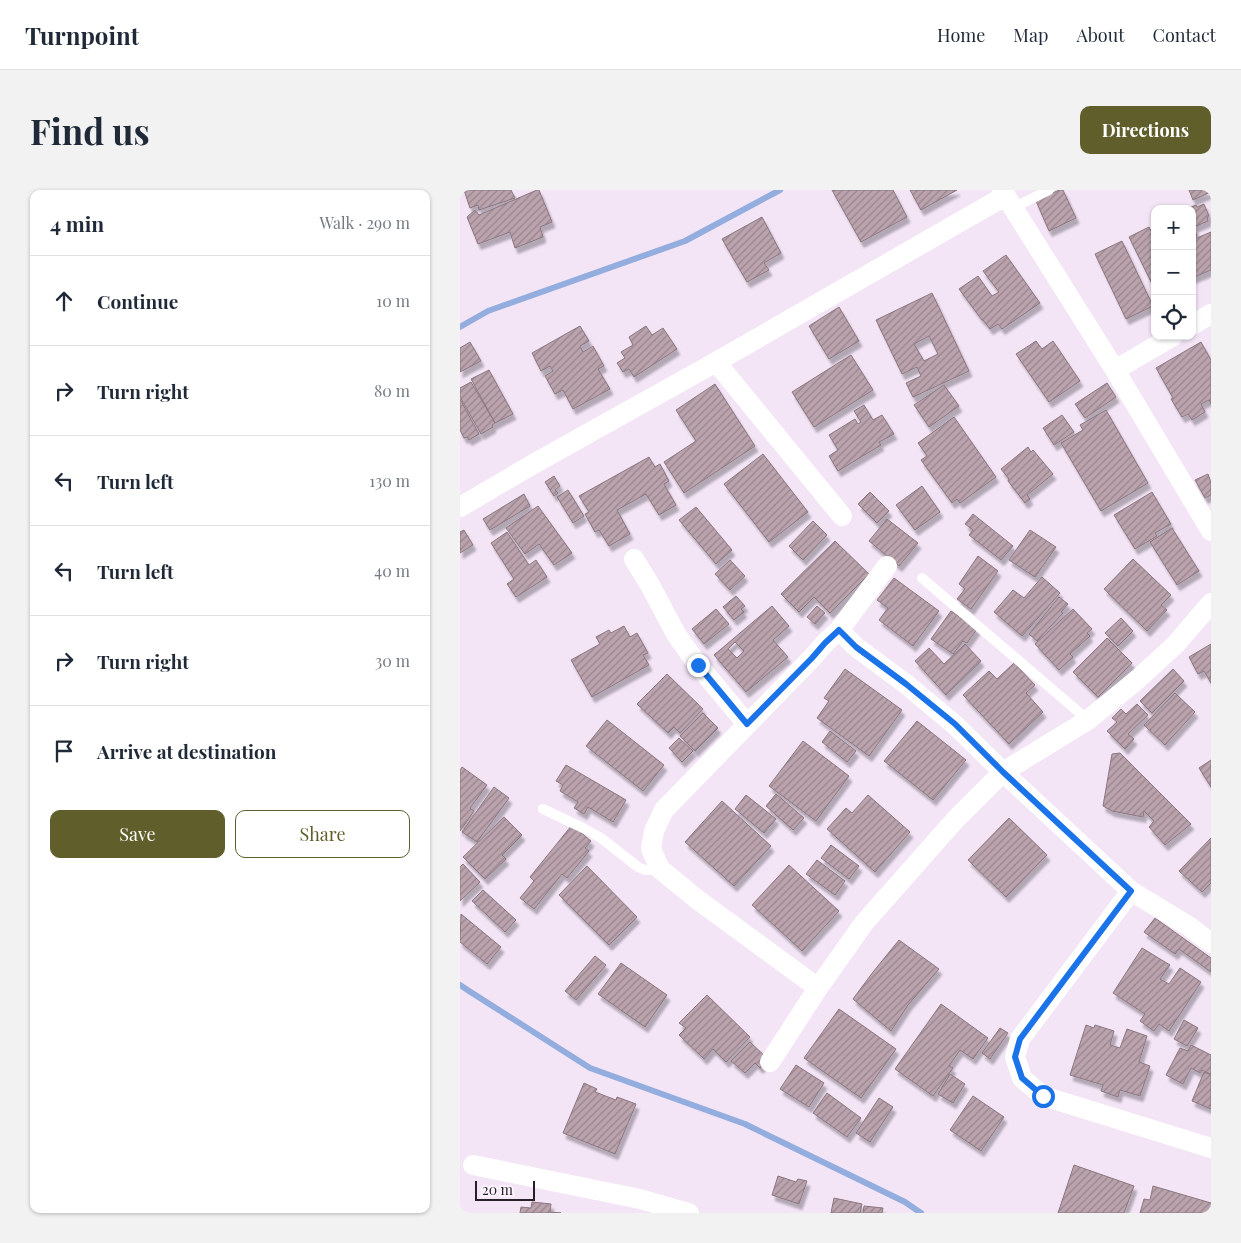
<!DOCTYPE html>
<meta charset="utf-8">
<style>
body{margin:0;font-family:"Playfair Display",serif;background:#f2f2f3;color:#1f2937}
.controls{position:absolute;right:15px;top:15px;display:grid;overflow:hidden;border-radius:10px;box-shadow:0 1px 4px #0004}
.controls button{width:45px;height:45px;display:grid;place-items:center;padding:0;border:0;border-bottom:1px solid #e0e1e3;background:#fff;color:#1f2937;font:25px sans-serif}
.scale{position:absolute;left:15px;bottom:12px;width:60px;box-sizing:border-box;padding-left:5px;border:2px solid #262027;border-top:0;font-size:14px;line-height:18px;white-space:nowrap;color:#262027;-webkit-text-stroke:4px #fdf3fe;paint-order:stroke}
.stop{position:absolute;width:15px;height:15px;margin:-11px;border:4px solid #1a73e8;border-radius:50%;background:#fff}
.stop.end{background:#1a73e8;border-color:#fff;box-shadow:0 1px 5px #0008}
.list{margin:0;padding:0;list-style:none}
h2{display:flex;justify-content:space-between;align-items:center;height:65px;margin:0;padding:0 20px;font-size:21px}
h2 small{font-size:16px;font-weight:400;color:#747a83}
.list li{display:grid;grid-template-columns:32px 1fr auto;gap:15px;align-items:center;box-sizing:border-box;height:90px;padding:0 20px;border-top:1px solid #e0e1e3}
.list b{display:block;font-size:19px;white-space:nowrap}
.list em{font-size:16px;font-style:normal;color:#747a83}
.actions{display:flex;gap:10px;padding:15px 20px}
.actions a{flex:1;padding:11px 0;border:1px solid #605e2a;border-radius:10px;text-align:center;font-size:18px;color:#605e2a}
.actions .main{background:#605e2a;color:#fff}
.icon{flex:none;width:28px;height:28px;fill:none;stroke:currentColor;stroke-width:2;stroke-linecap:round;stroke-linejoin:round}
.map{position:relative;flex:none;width:751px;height:1023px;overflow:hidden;border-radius:10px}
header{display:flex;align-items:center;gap:30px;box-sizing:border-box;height:70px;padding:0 25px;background:#fff;border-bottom:1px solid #e0e1e3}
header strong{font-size:24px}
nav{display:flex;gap:28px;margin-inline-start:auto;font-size:18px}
.intro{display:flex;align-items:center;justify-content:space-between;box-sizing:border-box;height:120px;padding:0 30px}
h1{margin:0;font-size:35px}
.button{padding:12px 22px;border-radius:10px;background:#605e2a;color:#fff;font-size:18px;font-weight:700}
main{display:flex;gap:30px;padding:0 30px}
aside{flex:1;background:#fff;border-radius:10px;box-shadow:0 1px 4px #0004}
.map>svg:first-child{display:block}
</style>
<header>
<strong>Turnpoint</strong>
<nav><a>Home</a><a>Map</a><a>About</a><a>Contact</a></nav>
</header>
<div class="intro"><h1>Find us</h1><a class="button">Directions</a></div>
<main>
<aside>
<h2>4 min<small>Walk · 290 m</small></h2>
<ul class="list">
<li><svg class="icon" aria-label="ahead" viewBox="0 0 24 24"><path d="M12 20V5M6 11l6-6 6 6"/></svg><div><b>Continue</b></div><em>10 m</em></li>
<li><svg class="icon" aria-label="right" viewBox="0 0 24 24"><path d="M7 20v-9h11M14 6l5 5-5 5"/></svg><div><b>Turn right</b></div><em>80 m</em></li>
<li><svg class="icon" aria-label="left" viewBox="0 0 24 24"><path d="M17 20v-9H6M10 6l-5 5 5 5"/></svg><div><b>Turn left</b></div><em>130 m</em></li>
<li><svg class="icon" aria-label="left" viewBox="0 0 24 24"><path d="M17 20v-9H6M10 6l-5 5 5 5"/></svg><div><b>Turn left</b></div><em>40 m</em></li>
<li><svg class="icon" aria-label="right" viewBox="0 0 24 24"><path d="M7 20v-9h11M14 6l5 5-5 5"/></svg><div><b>Turn right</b></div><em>30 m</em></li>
<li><svg class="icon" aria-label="arrive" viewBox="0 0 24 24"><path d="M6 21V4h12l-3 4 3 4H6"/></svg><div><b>Arrive at destination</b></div></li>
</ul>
<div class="actions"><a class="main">Save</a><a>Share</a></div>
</aside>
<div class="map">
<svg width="751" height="1023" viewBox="0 0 751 1023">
<defs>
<pattern id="building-hatch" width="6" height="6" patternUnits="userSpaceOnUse" patternTransform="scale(1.25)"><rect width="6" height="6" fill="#baa3ad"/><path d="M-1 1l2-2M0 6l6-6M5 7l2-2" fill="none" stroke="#97848d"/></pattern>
<filter id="shadow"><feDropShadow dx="3" dy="5.5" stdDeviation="1" flood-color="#0004"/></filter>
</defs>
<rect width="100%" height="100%" fill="#f3e4f6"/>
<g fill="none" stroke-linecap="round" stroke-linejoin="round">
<!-- stream -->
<path stroke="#94addf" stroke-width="6" d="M0 137 28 121 225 51 320 0
M0 795 9 801 130 878 285 934 445 1012 461 1023"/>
</g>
<!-- building -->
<path fill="url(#building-hatch)" stroke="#8b767f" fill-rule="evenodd" filter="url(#shadow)" d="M4 0H51L55 8 19 20 18 15 10 18Z
M77 0H79L92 32 80 37 83 47 55 58 50 42 18 54 7 27 15 20 19 25Z
M372 0H433L447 27 401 52Z
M450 0H497L461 20Z
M599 0H603L616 28 589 41 576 11Z
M729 0H751V2L733 10Z
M744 14 749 26 747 27 748 31 734 37 737 46 732 48V19H726L736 15 737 17Z
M302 27 321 63 304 73 309 80 287 92 262 49Z
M689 37 695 49V100L669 47Z
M751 42V80L732 88V50Z
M662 51 693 116 666 129 635 64Z
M546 65 580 113 542 139 538 134 530 139 523 130H522L499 99 518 86 532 106 539 102 523 81Z
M472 103 509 181 453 207 446 193 461 186 457 177 442 184 416 130ZM469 146 478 164 464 171 454 154Z
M379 117 399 151 369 169 349 136Z
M120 136 129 151 120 156 123 162 133 156 144 176 138 179 150 199 113 219 103 200 95 204 85 186 93 181 90 176 81 181 72 163Z
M186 136 192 145 203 138 217 159 174 187 169 179 163 182 157 173 165 168 161 162 173 155 169 147Z
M576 151 582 159 593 151 620 191 589 212 556 164Z
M10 152 21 171 0 182V158Z
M741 152 751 170V214L749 210 741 214 745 222 732 230 728 224 722 227 711 209 713 208 696 178Z
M391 165 413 200 354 237 332 202Z
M29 180 53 224 35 233 11 189Z
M11 192 35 233 32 235 33 237 21 244 0 207V198Z
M647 193 656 207 625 228 615 214Z
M255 194 295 256 224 303 204 272 236 251 216 220Z
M484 195 499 216 469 237 454 215Z
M0 209 19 244 9 250 7 247 4 248 0 240Z
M404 215 413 230 422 225 434 244 419 252 421 255 378 281 369 266 378 260 369 245 395 229 398 234 401 232 394 221Z
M646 220 688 293 641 321 601 253 623 240 620 235Z
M602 225 614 242 594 255 583 238Z
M494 227 536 287 500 313 497 309 492 313 461 270 467 266 458 253Z
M568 257 571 262 573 260 593 284 567 305 570 309 565 313 548 291 549 289 541 279Z
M303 264 348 322 309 352 264 294Z
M189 267 195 277 200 274 209 291 204 294 216 315 199 325 186 304 157 320 170 344 149 356 139 340 135 342 125 324 129 322 119 306Z
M748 284 751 293V305L745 308 735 290Z
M94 286 100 296 95 300 98 303 94 306 85 292Z
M462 296 480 322 455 340 436 315Z
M108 300 124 326 113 333 97 307Z
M410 302 429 321 417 333 398 314Z
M692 302 711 334 695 343 697 346 675 359 654 325Z
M64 304 70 316 30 340 23 329Z
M78 316 112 363 94 375 79 354 65 364 46 338Z
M236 317 272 360 256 374 219 330Z
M513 324 553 356 541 370 509 345 513 340 505 334Z
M427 329 458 353 439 376 409 351Z
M353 331 367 345 343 370 329 356Z
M712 338 739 381 717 395 690 352Z
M4 340 13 355 0 363V342Z
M570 340 596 357 575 387 549 370Z
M47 342 69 375 76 370 87 387 56 407 47 394 54 389 31 353Z
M375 351 409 384 370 423 354 407 339 422 321 404Z
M518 366 538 381 511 419 497 409 505 399 499 394Z
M673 369 711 405 701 415 707 420 687 441 644 399Z
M270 370 285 386 270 400 255 384Z
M582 387 600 403 562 446 534 422 553 400 564 408Z
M434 388 479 421 453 456 419 430 428 418 417 410Z
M276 406 285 416 281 419 284 422 274 430 263 417Z
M599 407 608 414 601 422 603 423 577 451 569 444Z
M312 416 329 436 313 450 328 467 286 502 254 465ZM275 452 284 461 277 468 268 459Z
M357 416 365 423 355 434 347 427Z
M256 419 269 434 244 454 232 439Z
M613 419 632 439 627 443 630 446 610 464 613 467 599 480 575 454Z
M491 421 517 439 507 453 503 451 493 464 471 449Z
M661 428 673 441 658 456 645 443Z
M164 436 170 447 177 443 188 463 183 465 189 475 132 507 111 470 140 454 136 447 149 440 151 443Z
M647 448 672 473 638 507 613 482Z
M505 454 521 471 486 505 455 471 469 458 484 474Z
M751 454V493L744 481 738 484 729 467Z
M554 473 575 495 566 503 583 522 549 554 503 505 529 481 537 489Z
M385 479 442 520 409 566 357 528 369 511 364 508Z
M713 479 724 491 692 523 680 511Z
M207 484 243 519 220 543 214 537 208 543 177 514Z
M715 503 735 522 705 555 684 535Z
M677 514 688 525 668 544 674 549 665 559 647 541 657 532 652 528 661 519 666 524Z
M243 523 258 538 235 561 220 546Z
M147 530 204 575 183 601 126 556Z
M457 531 506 570 473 610 424 571Z
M370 541 396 561 387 572 362 552Z
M219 548 233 561 222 572 209 558Z
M343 551 389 586 356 631 309 596Z
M660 563 731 634 705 655 689 637 694 631 684 621 683 627 652 621 643 616 652 564Z
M751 570V597L739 578Z
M106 575 166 610 153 632 128 617 124 624 114 618 118 612 100 601 103 595 96 591Z
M2 577 27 595 10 618 14 621 0 641V580Z
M34 597 49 608 17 652 2 642Z
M316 604 344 628 333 640 306 616Z
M286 605 316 629 304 643 275 619Z
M408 605 450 642 415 682 367 639 386 618 392 623Z
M262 611 311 656 274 696 225 652Z
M44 627 62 645 42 665 46 669 25 689 3 667Z
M549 628 587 665 546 707 508 670Z
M112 635 131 651 125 658 129 661 107 688 102 684 74 719 60 708 74 691 70 687Z
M751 648V693L742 702 719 681Z
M371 655 399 676 389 689 361 668Z
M357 670 385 691 375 705 346 684Z
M3 674 20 692 0 711V677Z
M329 675 379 721 342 761 292 715Z
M127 676 177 727 149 755 99 705Z
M23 700 56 730 45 742 12 711Z
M1 724 41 757 27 774 0 752Z
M695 728 751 768V782L719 759 715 764 684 742Z
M439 750 479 779 448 815 431 841 393 809 413 782Z
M682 758 710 775 700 789 709 794 720 778 741 792 709 841 699 834 694 841 680 831 685 824 653 803Z
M135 766 146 775 116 810 105 801Z
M161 773 207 805 185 837 138 804Z
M247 805 290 847 266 872 253 859 244 869 219 845 226 838 219 833Z
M481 814 528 848 513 869 500 860 489 876 493 878 473 906 435 879Z
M379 819 436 859 401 908 344 868Z
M724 830 738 838 727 856 714 849Z
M626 835 634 838 635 835 654 841 650 855 660 858 667 839 687 846 679 872 690 876 680 906 660 900 658 907 641 901 643 895 610 885Z
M540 838 548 843 530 869 522 863Z
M290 852 308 869 300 878 295 873 285 883 271 871Z
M731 855 751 865V883L750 884 742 880 740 883 731 878 723 894 706 885 720 858 728 861Z
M336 875 364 893 349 917 320 899Z
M744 882 751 885V919L732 911Z
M490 884 505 894 493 913 478 904Z
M124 893 137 899 135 902 156 910 157 907 176 914 155 964 103 943Z
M367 903 401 928 387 947 353 923Z
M513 906 544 927 521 961 490 940Z
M419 908 433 917 410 952 396 943Z
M614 975 674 996 664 1023H598Z
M318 986 336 992 338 989 347 991 339 1014 312 1005Z
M693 996 751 1013V1023H680L684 1009 690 1010Z
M374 1008 402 1014 400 1023H371Z
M72 1012 91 1014 90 1022 101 1023H60L61 1017 71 1018Z
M404 1016 423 1018 422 1023H403Z"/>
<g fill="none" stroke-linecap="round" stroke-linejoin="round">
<!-- lane -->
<path stroke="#fff" stroke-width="10" d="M553 18 589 0
M462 388 628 530
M83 619 123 638 141 648 178 677 185 680 200 679"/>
<!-- street -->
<path stroke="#fff" stroke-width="20" d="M542 0 655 180 751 341
M732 135 751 124
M256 172 382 326
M655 180 713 146
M0 317 77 272 256 172 545 6
M174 369 190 395 216 444 238 475 287 534
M379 440 427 376
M671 701 560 849 555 867 562 888 583 906 751 958
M358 798 238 710 200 679 191 659 194 641 204 620 352 468 365 453 379 440 396 457 446 494 495 535 543 582 671 701 730 737 751 753
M310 872 358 798 404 733 495 630 543 582 628 530 678 489 716 454 751 413
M13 975 180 1009 229 1023"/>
</g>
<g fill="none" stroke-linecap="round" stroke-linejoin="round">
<!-- route -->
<path stroke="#1a73e8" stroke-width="6" d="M238 475 287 534 352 468 365 453 379 440 396 457 446 494 495 534 543 582 671 701 560 849 555 867 562 888 583 906"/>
</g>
</svg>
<div class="controls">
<button>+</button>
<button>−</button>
<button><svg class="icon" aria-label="locate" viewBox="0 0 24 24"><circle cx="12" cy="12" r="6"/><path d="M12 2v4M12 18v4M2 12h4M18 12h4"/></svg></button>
</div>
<div class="scale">20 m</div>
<div class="stop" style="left:583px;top:906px"></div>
<div class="stop end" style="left:238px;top:475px"></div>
</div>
</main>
